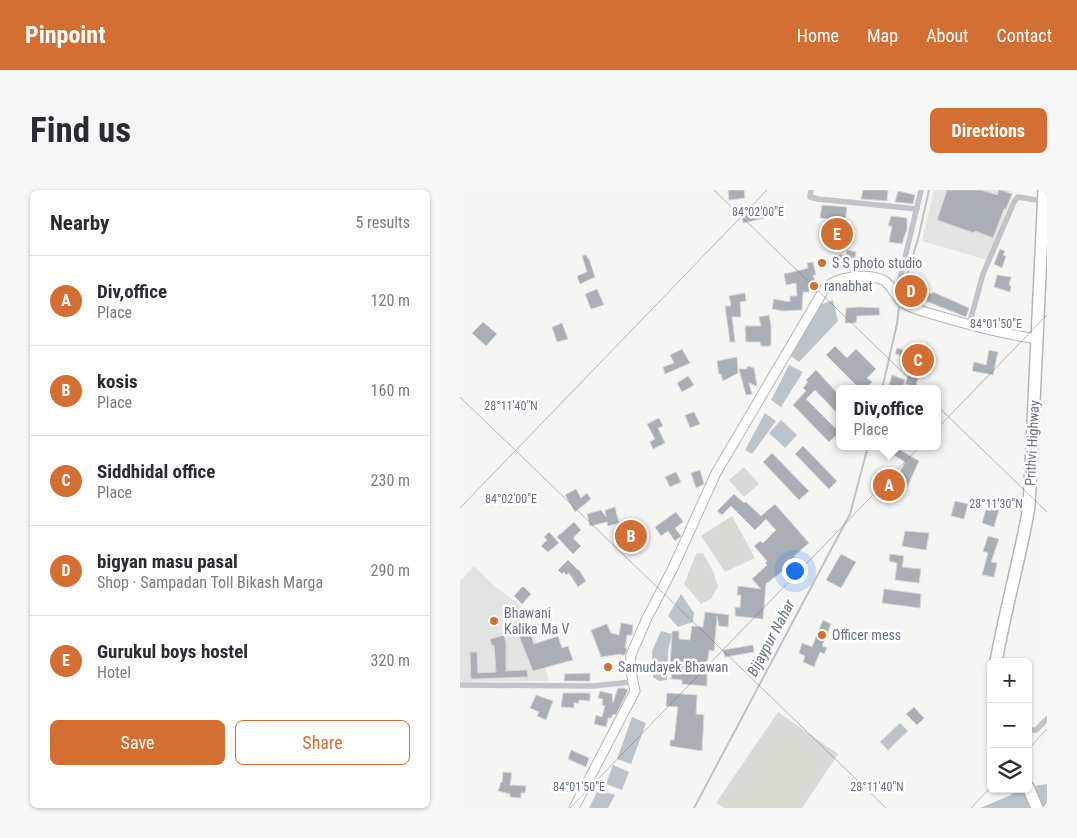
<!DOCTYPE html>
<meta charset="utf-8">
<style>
body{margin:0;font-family:"Roboto Condensed",sans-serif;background:#f7f7f7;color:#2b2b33}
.controls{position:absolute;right:15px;bottom:15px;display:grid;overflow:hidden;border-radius:8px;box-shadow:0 1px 4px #0004}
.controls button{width:45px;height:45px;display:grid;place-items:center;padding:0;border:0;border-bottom:1px solid #e1e1e2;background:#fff;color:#2b2b33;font:25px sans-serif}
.you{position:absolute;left:334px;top:380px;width:18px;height:18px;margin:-12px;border:4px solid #fff;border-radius:50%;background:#1a73e8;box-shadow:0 0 0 8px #1a73e833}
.badge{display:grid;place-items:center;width:32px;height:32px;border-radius:50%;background:#d46f34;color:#fff;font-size:16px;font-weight:700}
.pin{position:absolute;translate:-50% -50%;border:2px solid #fff;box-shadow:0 1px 5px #0006}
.popup{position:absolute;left:376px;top:195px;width:105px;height:65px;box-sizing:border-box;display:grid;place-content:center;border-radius:8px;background:#fff;filter:drop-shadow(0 1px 4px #0005);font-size:16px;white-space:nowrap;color:#7c7c81}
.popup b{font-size:19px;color:#2b2b33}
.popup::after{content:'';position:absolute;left:50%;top:100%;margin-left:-10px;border:10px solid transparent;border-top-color:#fff}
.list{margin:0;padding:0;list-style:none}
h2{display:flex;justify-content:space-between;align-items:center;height:65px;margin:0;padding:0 20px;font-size:21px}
h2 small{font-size:16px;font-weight:400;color:#7c7c81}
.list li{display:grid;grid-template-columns:32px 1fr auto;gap:15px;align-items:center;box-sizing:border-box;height:90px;padding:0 20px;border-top:1px solid #e1e1e2}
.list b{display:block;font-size:19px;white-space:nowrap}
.list p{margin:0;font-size:16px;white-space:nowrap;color:#7c7c81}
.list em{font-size:16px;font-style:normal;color:#7c7c81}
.actions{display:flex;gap:10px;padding:15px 20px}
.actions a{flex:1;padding:11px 0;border:1px solid #d46f34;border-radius:8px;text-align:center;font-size:18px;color:#d46f34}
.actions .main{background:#d46f34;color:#fff}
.icon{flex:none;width:28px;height:28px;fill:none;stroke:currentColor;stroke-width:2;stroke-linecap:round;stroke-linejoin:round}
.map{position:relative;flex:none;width:587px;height:618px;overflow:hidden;border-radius:8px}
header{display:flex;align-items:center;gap:30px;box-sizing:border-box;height:70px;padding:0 25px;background:#d46f34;color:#fff}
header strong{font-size:24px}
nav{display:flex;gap:28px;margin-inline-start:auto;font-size:18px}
.intro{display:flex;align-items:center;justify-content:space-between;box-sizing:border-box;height:120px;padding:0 30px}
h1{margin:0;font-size:35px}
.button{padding:12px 22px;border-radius:8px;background:#d46f34;color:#fff;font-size:18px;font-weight:700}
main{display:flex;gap:30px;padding:0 30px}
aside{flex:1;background:#fff;border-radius:8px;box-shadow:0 1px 4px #0004}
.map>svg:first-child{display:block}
</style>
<header>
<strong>Pinpoint</strong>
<nav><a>Home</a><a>Map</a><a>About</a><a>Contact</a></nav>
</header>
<div class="intro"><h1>Find us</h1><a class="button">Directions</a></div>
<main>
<aside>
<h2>Nearby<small>5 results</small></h2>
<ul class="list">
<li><span class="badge">A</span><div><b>Div,office</b><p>Place</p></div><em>120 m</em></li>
<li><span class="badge">B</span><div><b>kosis</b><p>Place</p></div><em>160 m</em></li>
<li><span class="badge">C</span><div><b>Siddhidal office</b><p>Place</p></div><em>230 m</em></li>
<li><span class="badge">D</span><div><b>bigyan masu pasal</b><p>Shop · Sampadan Toll Bikash Marga</p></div><em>290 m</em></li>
<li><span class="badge">E</span><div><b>Gurukul boys hostel</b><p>Hotel</p></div><em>320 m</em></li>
</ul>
<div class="actions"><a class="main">Save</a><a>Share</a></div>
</aside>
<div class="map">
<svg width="587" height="618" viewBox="0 0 587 618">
<rect width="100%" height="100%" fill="#f5f6f3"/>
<!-- built -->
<path fill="#e3e5e3" d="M474 0H546L554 2 527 70 462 51Z
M14 376 32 394 62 417 83 469 89 491 0 492V391Z"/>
<!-- green -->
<path fill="#d6dcd4" d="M284 277 299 294 284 307 269 290Z
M272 326 295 368 265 382 241 346Z
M243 363 253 381 258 397 251 409 241 414 224 394 236 364Z
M318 522 378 564 342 618H264L256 613Z"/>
<!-- water -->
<path fill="#bcc3c9" d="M373 110 378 131 339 172 328 164 360 115Z
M329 175 343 182 321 217 311 210Z
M305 223 316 231 292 264 285 260Z
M321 230 337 245 325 258 309 243Z
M221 404 234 423 233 432 218 437 208 426Z
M201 441 212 444 208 461 207 490 199 491 193 487 192 461Z
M172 527 186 533 171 574 157 569Z
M440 533 448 541 428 560 420 552Z
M153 575 169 582 162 600 146 594Z
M587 594V618H520L549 606 560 599H568V597Z
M138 600 155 605 148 618H129Z"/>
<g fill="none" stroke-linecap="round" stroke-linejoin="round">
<!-- stream -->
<path stroke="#bcc3c9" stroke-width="2" d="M442 101 458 49 469 0
M422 199 437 134 439 117
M234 618 390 324 408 256"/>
</g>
<!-- building -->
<path fill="#aaafb6" stroke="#d7d7d5" d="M268 0H284L285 8 269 10Z
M403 0H428L427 11 401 9Z
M487 0H521L537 5 539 0H541L552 4 546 19H544L533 48 515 41 514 43 477 30Z
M438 1 455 5 453 14 435 12Z
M362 15 387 17 384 40 368 38 369 29 360 28Z
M305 16 306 28 283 33 282 22 298 20 297 17Z
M431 26 447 28V39L442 54 429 52 432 36H428Z
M540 59 545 61 543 65 546 66 542 78 534 74Z
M387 60 396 62 395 73 383 71 382 76H374L375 64 386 65Z
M126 65 128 69H129L135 87 120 94 117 86 127 82 122 66Z
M353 72 356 85H353L357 97 349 100V102H343L342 120 322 121 312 119 314 109 330 112V106H337L336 93 326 95 324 84 345 79 348 78 347 73Z
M537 85 551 87 549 95 551 96 550 102 534 97Z
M456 98 472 104 473 102 509 118 506 127 453 106Z
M137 99 144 115 131 119 125 104Z
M285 103 286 111 280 112 281 127H272L275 152H270L265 116H271L269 106Z
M400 117 419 118 420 125 397 126 396 133H385L386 118Z
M309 125 311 136V156H301L300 152H286L285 136H301L299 127Z
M23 132 37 144 26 156 12 143Z
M102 133 108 149 97 152 92 137Z
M375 156 387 168 396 159 416 179 407 188 412 192 406 199H400L366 165Z
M437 158 462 165 456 197 445 194 448 185H450L454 169 435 164Z
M222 159 230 173 205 184 203 177 214 173 210 165Z
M529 160 538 162 533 185 512 181 514 172 526 175Z
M277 167 278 183 263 191 261 184H259L257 171Z
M287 176 294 178 297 196 289 193 292 204 286 205 279 179H287Z
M356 180 380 206V226L355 200 346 209 379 242 369 252 333 215 346 201 343 198 348 192 346 190Z
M432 185 445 190 442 199H428Z
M228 186 234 195 222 202 217 193Z
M234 222 240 234 230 238 225 225Z
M199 228 203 236 198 238 205 253 193 259 190 252 195 249 187 234Z
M343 256 377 291 369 299 335 264Z
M433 256 459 271 443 306 412 292 415 283 435 292 445 272 429 262Z
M312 263 349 301 339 310 303 272Z
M240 280 244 294 236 298 231 283Z
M216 282 221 292 210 297 205 287Z
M116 299 121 308 127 303 131 309 115 322 105 305Z
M274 304 284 313 286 312 301 326 315 314 349 353 334 366 335 368 325 379 306 394 303 429 275 426V417L280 418 281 405H277L278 396 301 399 292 389 307 375 305 373 307 371 294 356 300 351 303 353 316 340 306 329 295 340 271 316 262 325 257 321Z
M495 311 508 314 504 329 491 326Z
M527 316 539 320 534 337 522 333Z
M155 317 159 333 148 336 147 332 130 336 127 324 141 320 146 327 145 320Z
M216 322 223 332 215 338 221 346 215 351 208 341 201 346 195 337Z
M114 332 121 340 113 348 121 356 113 364 97 347Z
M445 341 469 343 466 360 442 356Z
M89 342 99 353 88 362 81 356 87 350 84 347Z
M528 346 539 349 531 372 537 373 534 387 522 385 528 363 523 361Z
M381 364 396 372 381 398 366 390Z
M430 364 444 366 442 377 461 379 459 393 435 390 437 373 429 371Z
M108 370 118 380H119L126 391 118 397 109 383 106 385 104 382 102 384 98 380Z
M62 397H64L71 404 62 414 54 406Z
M424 399 461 404 460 418 422 413Z
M245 422 269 425 268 437 259 436 257 426 254 461 249 460 247 476V496L222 494V490L211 489 212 481 210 480 212 441H219V449L230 450 232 436 243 437Z
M363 430 371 434 362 456 367 458 364 464 360 462 354 477 343 472 345 466 339 463 342 453 352 457Z
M161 433 173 435 172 445H167L165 458H167L165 465H161V464L141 467 131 440 147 434 151 443 159 445Z
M68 436 74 454 98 446 102 458 108 456 113 470 73 481 57 441Z
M44 445 46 452V481L67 480 68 487 11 489 10 462H17L18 483 36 482 34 455 32 456 30 449Z
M293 455 294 462 265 467 263 460Z
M130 483V491H104L105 484Z
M158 498H164L168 500 156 525 153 524 151 528H148L146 537 134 534 136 525 142 527 145 516 142 515 143 509 138 508 140 501 152 504 153 513Z
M103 503H130V511L119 510V513H114V518L101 517Z
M207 503 237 505 236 524 244 525 242 561 210 556V550H214L218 517 206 516Z
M76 505 93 511 86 530 77 526 79 522 70 518Z
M454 517 464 528 457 535 446 524Z
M111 560 129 568 126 577 108 569Z
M43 582 52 583 50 595 66 596 65 603H61V608L50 607V604L38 601 41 592 42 593Z"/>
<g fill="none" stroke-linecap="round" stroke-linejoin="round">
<defs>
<path id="secondary" d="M114 618 175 501 170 477 171 465 187 428 212 380 256 283 365 98C377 86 407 83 423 90 431 93 435 107 443 113 453 119 468 123 479 126 512 136 544 144 577 149"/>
<path id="highway" d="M536 472C545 420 560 369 569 317L584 0
M568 597 577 618"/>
</defs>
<!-- secondary casing -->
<use href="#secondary" stroke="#b4b7bc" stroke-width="11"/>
<!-- highway casing -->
<use href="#highway" stroke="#b4b7ba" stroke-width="14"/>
<!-- street -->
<path stroke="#c1c4c8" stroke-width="5.5" d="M351 0 350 7 358 9 457 19
M436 106 461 0
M509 135 523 84 554 12 558 7 583 11
M0 495 133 496 172 492
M568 540H576L587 529"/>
<!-- secondary -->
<use href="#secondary" stroke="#fff" stroke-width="9"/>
<!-- highway -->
<use href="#highway" stroke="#fff" stroke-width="11"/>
</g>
<!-- ticks -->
<path fill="none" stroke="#677281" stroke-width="1" stroke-opacity="0.45" d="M254 0 587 322M0 207 426 618M0 318 307 0M568 559 587 539M110 618 587 125M511 618 531 597"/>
<!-- markers -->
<g fill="#d46f34" stroke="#fff" stroke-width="2">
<circle cx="362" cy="73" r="5"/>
<circle cx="354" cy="96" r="5"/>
<circle cx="34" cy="431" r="5"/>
<circle cx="362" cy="445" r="5"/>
<circle cx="148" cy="477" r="5"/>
</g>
<g text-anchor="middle" stroke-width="5" stroke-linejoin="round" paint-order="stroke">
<!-- poi labels -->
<g font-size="14" fill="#677281" stroke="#fff" text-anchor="start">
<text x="372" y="78">S S photo studio</text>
<text x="364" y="101">ranabhat</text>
<text x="44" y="428">Bhawani<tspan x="44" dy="16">Kalika Ma V</tspan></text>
<text x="372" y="450">Officer mess</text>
<text x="158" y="482">Samudayek Bhawan</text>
</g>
<!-- street labels -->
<g font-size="14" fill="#677281" stroke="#fff">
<text transform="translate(572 253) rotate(-87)" y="5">Prithvi Highway</text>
</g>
<!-- water labels -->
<g font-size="15" font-style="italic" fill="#63737e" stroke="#fff">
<text transform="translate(311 448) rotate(-62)" y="5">Bijaypur Nahar</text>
</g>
</g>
<g font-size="12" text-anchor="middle" fill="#677281" stroke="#fff" stroke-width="5" stroke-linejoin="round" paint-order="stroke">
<text x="298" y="26">84°02'00"E</text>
<text x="536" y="138">84°01'50"E</text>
<text x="51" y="220">28°11'40"N</text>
<text x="51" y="313">84°02'00"E</text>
<text x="536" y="318">28°11'30"N</text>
<text x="119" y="601">84°01'50"E</text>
<text x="417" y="601">28°11'40"N</text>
</g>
</svg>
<div class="controls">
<button>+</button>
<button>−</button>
<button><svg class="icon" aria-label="layers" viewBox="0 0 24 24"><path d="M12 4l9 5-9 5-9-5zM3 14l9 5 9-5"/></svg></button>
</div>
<div class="you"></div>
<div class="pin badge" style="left:429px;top:295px">A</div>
<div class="popup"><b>Div,office</b>Place</div>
<div class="pin badge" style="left:171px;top:346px">B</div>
<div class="pin badge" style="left:458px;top:170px">C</div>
<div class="pin badge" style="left:451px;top:101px">D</div>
<div class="pin badge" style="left:377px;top:44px">E</div>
</div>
</main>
